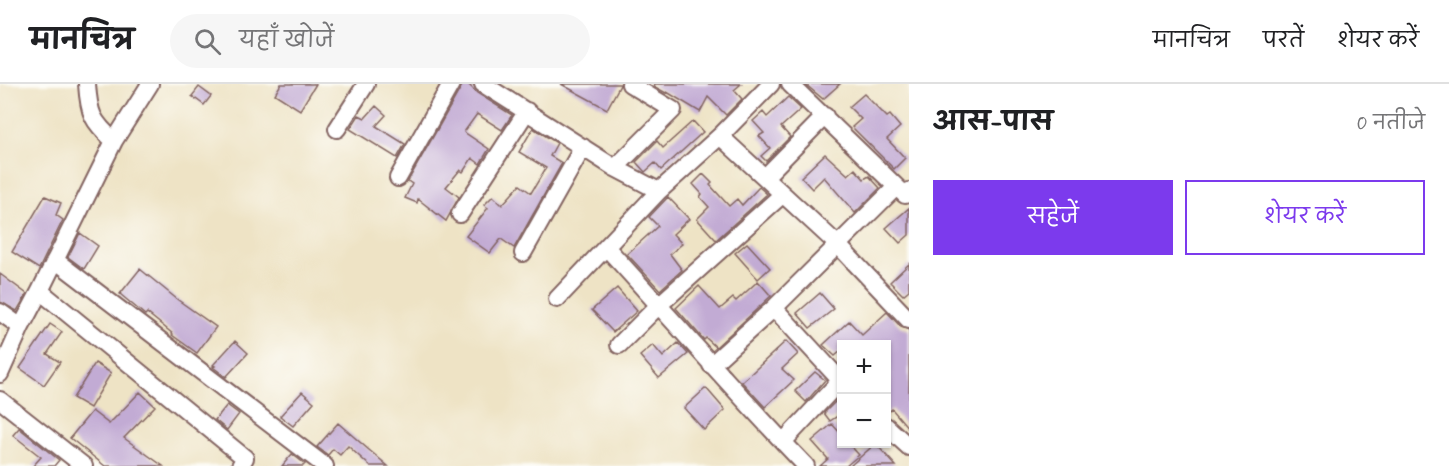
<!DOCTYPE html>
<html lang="hi">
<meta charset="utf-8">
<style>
body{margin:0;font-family:Mynerve,"Playpen Sans Deva",sans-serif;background:#f6f6f6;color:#202124}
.controls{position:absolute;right:18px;bottom:18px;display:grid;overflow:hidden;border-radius:0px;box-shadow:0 2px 4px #0004}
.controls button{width:54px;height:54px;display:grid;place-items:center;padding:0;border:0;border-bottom:2px solid #e0e0e0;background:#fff;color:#202124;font:30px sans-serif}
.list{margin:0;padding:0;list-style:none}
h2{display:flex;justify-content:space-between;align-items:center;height:78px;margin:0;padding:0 24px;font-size:26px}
h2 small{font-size:20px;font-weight:400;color:#757577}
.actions{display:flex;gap:12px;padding:18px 24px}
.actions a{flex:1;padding:14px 0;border:2px solid #7c3aed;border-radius:0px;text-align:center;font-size:21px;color:#7c3aed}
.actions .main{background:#7c3aed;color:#fff}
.icon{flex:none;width:33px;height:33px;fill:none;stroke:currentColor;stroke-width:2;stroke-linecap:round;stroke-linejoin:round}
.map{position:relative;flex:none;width:909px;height:382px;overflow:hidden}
header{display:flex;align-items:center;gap:36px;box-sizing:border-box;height:84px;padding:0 30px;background:#fff;border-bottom:2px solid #e0e0e0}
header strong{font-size:28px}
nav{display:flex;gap:33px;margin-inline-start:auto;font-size:21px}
.search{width:420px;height:54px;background:#f6f6f6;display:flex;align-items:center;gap:15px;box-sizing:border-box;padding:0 21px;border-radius:33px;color:#757577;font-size:22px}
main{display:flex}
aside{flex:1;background:#fff}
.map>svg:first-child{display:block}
</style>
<header>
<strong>मानचित्र</strong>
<div class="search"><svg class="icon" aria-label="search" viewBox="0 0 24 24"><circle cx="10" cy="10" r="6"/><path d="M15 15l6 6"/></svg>यहाँ खोजें</div>
<nav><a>मानचित्र</a><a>परतें</a><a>शेयर करें</a></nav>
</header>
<main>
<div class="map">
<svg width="909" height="382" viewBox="0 0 909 382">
<rect width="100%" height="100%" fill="#fdfcf7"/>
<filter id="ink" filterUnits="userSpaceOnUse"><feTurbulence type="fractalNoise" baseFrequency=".0167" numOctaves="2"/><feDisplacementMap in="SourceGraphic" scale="12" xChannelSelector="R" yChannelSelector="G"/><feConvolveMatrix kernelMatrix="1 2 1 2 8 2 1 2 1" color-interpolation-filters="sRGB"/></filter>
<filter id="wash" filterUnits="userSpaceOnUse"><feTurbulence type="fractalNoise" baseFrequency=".008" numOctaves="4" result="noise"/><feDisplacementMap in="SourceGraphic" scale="24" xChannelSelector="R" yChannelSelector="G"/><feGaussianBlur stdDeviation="1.35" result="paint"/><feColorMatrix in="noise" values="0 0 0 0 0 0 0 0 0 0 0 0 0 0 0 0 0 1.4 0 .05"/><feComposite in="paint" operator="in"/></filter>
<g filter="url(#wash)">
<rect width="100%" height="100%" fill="#eee3c5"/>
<g id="blocks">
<!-- building -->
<path fill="#c2abd4" d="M281 0H316L300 26 275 10Z
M463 0H468L477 9 512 31 502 46 477 30 464 48 489 65 480 80 472 74 463 88 460 86 446 103 459 113 446 137 418 115 417 119 405 114 412 100 408 97Z
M561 0H620V1L607 25Z
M654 0H741L734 6 742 15 726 31 708 13 700 28 667 8 666 9 655 3Z
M805 0H840L823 15Z
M199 3 211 12 204 21 192 12Z
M864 10 887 33 890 31 900 43 887 55 905 74 894 85 852 43 861 35 849 23Z
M788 13 801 25 781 43 790 53 766 77 761 72 770 64 759 52 764 49 753 37 763 28 767 33Z
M376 22 386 31 376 42 405 60 397 74 350 45 359 31 365 34Z
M693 37 703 48 661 86 655 79 645 88 636 78 657 57 663 64Z
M533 44 557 59 550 72 562 79 514 164 501 155 490 169 466 152 488 124 484 121 493 112 502 121 520 101 531 109 546 84 519 68Z
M825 70 848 91 855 85 864 95 869 92 880 104 855 129 824 93 812 105 801 93Z
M703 90 712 99 710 101 729 122 737 115 742 121 759 103 767 110 716 156 697 135 709 123 700 113 702 110 693 100Z
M45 112 61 119 56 131 63 136 39 185 12 168Z
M668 113 689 135 673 150 682 160 670 170 682 186 660 206 627 170 658 142 649 133Z
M909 124V151L900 159 886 144Z
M80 149 98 162 84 185 68 173Z
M747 159 770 184 758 195 735 169Z
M909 180V206L903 211 890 198Z
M140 185 178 216 216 243 197 269 172 251 173 250 147 229 145 231 120 210Z
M0 190 27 210 17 227 0 218Z
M758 197 771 212 716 263 706 254 704 256 676 224 699 202 720 225 733 214 736 217Z
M617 204 637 227 613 248 592 226Z
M820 209 834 225 810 244 797 229Z
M887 228 901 243 909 246V345L892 325 886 330V261H842V266L835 272 823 261 849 237 862 251Z
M50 240 62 248 47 270 60 278 44 301 20 284Z
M235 257 248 269 226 293 213 283 215 282 213 281Z
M786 257 798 270 782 285 794 296 765 323 742 298Z
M678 259 688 270 659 294 640 272 653 261 663 273Z
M95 279 111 289 90 324 73 314Z
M815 288 825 296 806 318 795 307Z
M706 304 725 326 704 346 684 324Z
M140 308 155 322 124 354 163 382H105L70 354 92 327 109 340Z
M302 308 314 318 293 342 280 332Z
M836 317 842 324V329L830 337 824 329Z
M227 321 239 330 227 346 215 336Z
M338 339 369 366 388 382H370L348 362 340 371 333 365 328 371 317 363Z
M832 340 842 351V360H849L859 371 846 382H820L828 375 812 357Z
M19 344 59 376 54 382H33L41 373 13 351Z
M876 360 896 382H850L875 360Z
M292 370 305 380 303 382H282Z"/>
</g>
</g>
<g filter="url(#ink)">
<use href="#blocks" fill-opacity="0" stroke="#836461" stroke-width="1.5"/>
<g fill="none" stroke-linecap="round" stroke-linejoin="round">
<defs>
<path id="minor" d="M87 0C89 30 92 37 114 57
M483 0 615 84 659 107 720 52 771 0
M790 0 905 111 909 107
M337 45 366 0
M720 52 837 160 909 236
M615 84 673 26 630 0
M765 93 825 32
M398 94 451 0
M460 130 527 27
M606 163C673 236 737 311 806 382
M523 169 583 63
M55 176 325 382
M40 207 245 374 240 382
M557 215 659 107
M774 224 842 298
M0 228 21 243
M619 261 659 221 783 110
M711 281 774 224 896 103
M0 290 21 243 40 207 114 57 150 0
M0 316 84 382
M886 342 909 363
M783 358 840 297"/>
</defs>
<!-- minor casing -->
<use href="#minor" stroke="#836461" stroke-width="20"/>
<!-- minor -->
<use href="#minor" stroke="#fff" stroke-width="16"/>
</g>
</g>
</svg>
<div class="controls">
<button>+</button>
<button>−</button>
</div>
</div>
<aside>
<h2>आस-पास<small>0 नतीजे</small></h2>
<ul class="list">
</ul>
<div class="actions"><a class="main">सहेजें</a><a>शेयर करें</a></div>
</aside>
</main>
